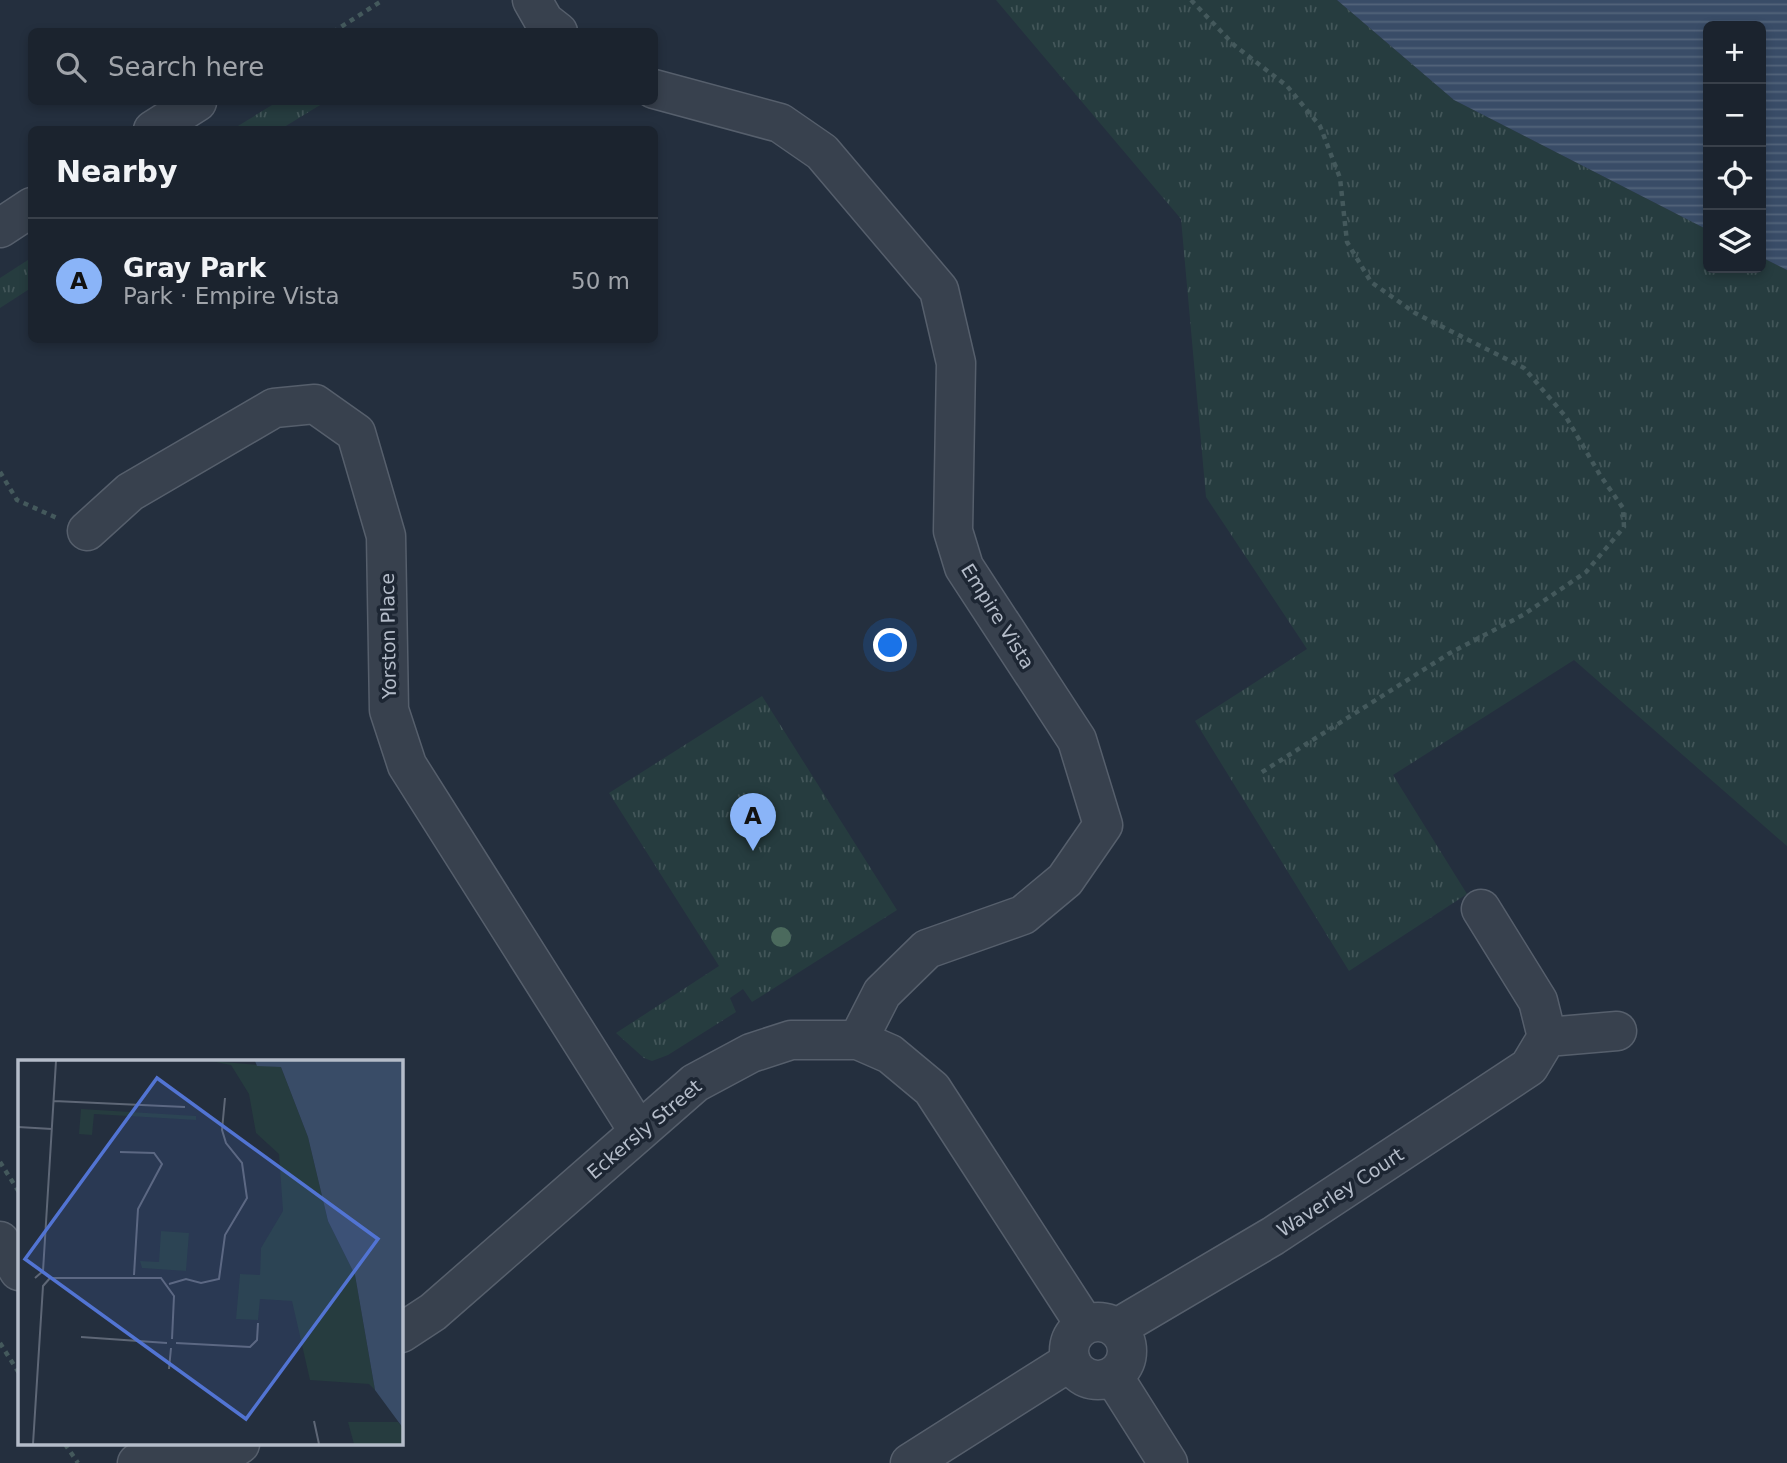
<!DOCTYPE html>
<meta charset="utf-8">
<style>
body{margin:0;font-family:"DejaVu Sans",sans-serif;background:#282f3a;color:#f1f3f6}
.controls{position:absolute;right:21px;top:21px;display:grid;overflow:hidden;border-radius:10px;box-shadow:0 4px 10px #0003}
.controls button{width:63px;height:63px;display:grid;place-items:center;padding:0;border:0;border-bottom:2px solid #39404a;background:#1b232e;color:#f1f3f6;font:35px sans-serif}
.you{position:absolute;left:891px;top:646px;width:24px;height:24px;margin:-18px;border:5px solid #fff;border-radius:50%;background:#1a73e8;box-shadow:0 0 0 10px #1a73e833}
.badge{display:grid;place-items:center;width:46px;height:46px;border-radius:50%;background:#8ab4f8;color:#111;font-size:23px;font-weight:700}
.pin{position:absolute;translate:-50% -58px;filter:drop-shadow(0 2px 4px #0008)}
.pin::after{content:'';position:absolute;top:37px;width:24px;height:21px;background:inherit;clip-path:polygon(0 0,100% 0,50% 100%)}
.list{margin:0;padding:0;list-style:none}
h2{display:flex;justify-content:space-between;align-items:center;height:91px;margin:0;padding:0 28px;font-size:30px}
h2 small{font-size:23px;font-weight:400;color:#a0a4aa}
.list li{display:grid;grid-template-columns:46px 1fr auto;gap:21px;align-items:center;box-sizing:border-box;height:126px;padding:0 28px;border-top:2px solid #39404a}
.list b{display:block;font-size:26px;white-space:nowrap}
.list p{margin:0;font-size:23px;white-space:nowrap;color:#a0a4aa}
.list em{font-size:23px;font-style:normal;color:#a0a4aa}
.icon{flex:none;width:38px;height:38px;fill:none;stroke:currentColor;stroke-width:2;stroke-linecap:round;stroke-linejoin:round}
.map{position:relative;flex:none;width:1787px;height:1463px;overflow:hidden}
.search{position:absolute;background:#1b232e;box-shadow:0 4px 10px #0003;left:28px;top:28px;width:630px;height:77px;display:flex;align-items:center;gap:18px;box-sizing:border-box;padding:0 24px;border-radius:10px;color:#a0a4aa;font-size:26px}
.panel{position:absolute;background:#1b232e;box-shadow:0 4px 10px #0003;left:28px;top:126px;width:630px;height:217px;border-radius:10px}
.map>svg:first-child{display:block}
</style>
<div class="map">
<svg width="1787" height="1463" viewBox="0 0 1787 1463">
<defs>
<pattern id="park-tufts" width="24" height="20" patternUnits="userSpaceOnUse" patternTransform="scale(1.75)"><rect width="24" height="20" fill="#263c3f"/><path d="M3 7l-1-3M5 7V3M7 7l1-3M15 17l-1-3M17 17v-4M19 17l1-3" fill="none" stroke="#435659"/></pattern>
<pattern id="water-rules" width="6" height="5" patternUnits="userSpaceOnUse" patternTransform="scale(1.75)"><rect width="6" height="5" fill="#394c67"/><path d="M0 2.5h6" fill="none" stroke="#53647b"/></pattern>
</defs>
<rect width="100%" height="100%" fill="#242f3e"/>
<!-- park -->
<path fill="url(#park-tufts)" d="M996 0H1337L1454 100 1708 230V268H1761V257L1787 270V846L1574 660 1393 775 1467 894 1349 971 1195 721 1307 649 1206 497 1181 219Z
M277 102H325L281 129H233Z
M31 258V288L0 308V278Z
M762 696 897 910 752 1002 743 989 730 998 736 1012 668 1055 652 1061 644 1058 616 1033 719 966 609 793Z"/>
<!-- water -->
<path fill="url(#water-rules)" d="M1337 0H1787V270L1761 257V26H1708V230L1454 100Z"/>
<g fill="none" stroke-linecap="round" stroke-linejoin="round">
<defs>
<path id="minor" d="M532 0 544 21 558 32
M654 89 780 123 822 152 939 290 956 363 953 531 964 567 1077 740 1103 825 1065 880 1023 915 927 949 882 993 858 1040
M153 130 197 102
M0 228 32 207
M87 531 130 492 274 408 315 404 356 433 386 536 389 710 407 765 639 1132
M1547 1037 1617 1031
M0 1241 19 1271
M1069 1351a29 29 0 1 1 58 0a29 29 0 1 1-58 0Z
M1117 1328 1273 1236 1529 1067 1547 1037 1538 1001 1481 909
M401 1333 433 1312 695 1083 751 1053 791 1040H858L890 1054 932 1089 1085 1325
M1113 1376 1168 1463
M137 1463C156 1449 180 1449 198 1463
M212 1463 240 1444
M910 1463 1071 1361"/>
</defs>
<!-- minor casing -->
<use href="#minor" stroke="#565f6c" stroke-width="41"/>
<!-- path -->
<path stroke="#44595c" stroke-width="4.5" stroke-dasharray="5 5" stroke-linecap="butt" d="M1191 0 1234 45 1287 86 1320 126 1340 178 1347 242 1371 282 1415 313 1524 368 1566 417 1600 475 1623 508 1624 527 1586 572 1523 615 1450 653 1259 774
M333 32 383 0
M0 472 17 500 57 518
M0 1162 19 1192
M0 1343 19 1373
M65 1444 78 1463"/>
<!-- minor -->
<use href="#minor" stroke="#38414e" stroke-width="38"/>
</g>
<!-- trees -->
<circle fill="#4b6a5d" cx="781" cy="937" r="10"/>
<g text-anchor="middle" stroke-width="7" stroke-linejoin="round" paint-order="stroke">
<!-- street labels -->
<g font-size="19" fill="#b4bcc9" stroke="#1d2633">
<text transform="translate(998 616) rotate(58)" y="7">Empire Vista</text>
<text transform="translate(388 636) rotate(-91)" y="7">Yorston Place</text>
<text transform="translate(644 1129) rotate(-40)" y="7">Eckersly Street</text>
<text transform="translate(1340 1192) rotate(-33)" y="7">Waverley Court</text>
</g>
</g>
<!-- overview -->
<g transform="translate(18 1060)">
<rect width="385" height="385" fill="#242f3e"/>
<path d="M193 1 263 7 290 77 310 161 337 215 357 330 351 324 292 320 274 241 242 239 240 260 218 259 222 214 242 215 243 188 265 151 261 94 238 73 231 34 213 5ZM63 49 178 56V60L76 54 74 75 61 74ZM143 171 171 173 168 211 124 208 122 201 141 202ZM330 362H380L385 368V384H336Z" fill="#263c3f"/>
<path d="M237 1H385V368L357 330 337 215 310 161 290 77 263 7 239 6Z" fill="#394c67"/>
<path fill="none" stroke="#5e6776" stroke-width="2" d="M36 41 167 47M0 67 34 69M102 92 136 93 144 104 120 149 116 215M17 218 25 211 38 1M32 218H143L156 236 154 279M151 224 168 219 183 223 201 219 207 175 229 138 224 103 208 83 204 70 207 38M63 277 149 283M158 283 232 287 239 280 240 263M151 309 153 288M296 361 301 384M15 384 25 226 32 218"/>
<path fill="#5274d3" fill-opacity="0.15" stroke="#5274d3" stroke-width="3.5" d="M139 18 360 179 228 359 7 199Z"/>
<rect width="385" height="385" fill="none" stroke="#b4bcc9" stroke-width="3.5"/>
</g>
</svg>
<div class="controls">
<button>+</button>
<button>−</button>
<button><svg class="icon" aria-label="locate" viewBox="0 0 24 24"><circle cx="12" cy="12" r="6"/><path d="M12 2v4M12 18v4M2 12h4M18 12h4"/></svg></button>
<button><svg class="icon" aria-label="layers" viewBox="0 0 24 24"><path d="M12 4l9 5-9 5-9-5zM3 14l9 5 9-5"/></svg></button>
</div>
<div class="you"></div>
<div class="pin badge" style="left:753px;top:851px">A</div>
<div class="search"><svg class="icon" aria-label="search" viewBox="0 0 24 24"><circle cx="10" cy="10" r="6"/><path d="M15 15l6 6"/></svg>Search here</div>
<section class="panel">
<h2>Nearby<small></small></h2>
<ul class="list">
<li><span class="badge">A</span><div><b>Gray Park</b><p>Park · Empire Vista</p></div><em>50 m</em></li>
</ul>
</section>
</div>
